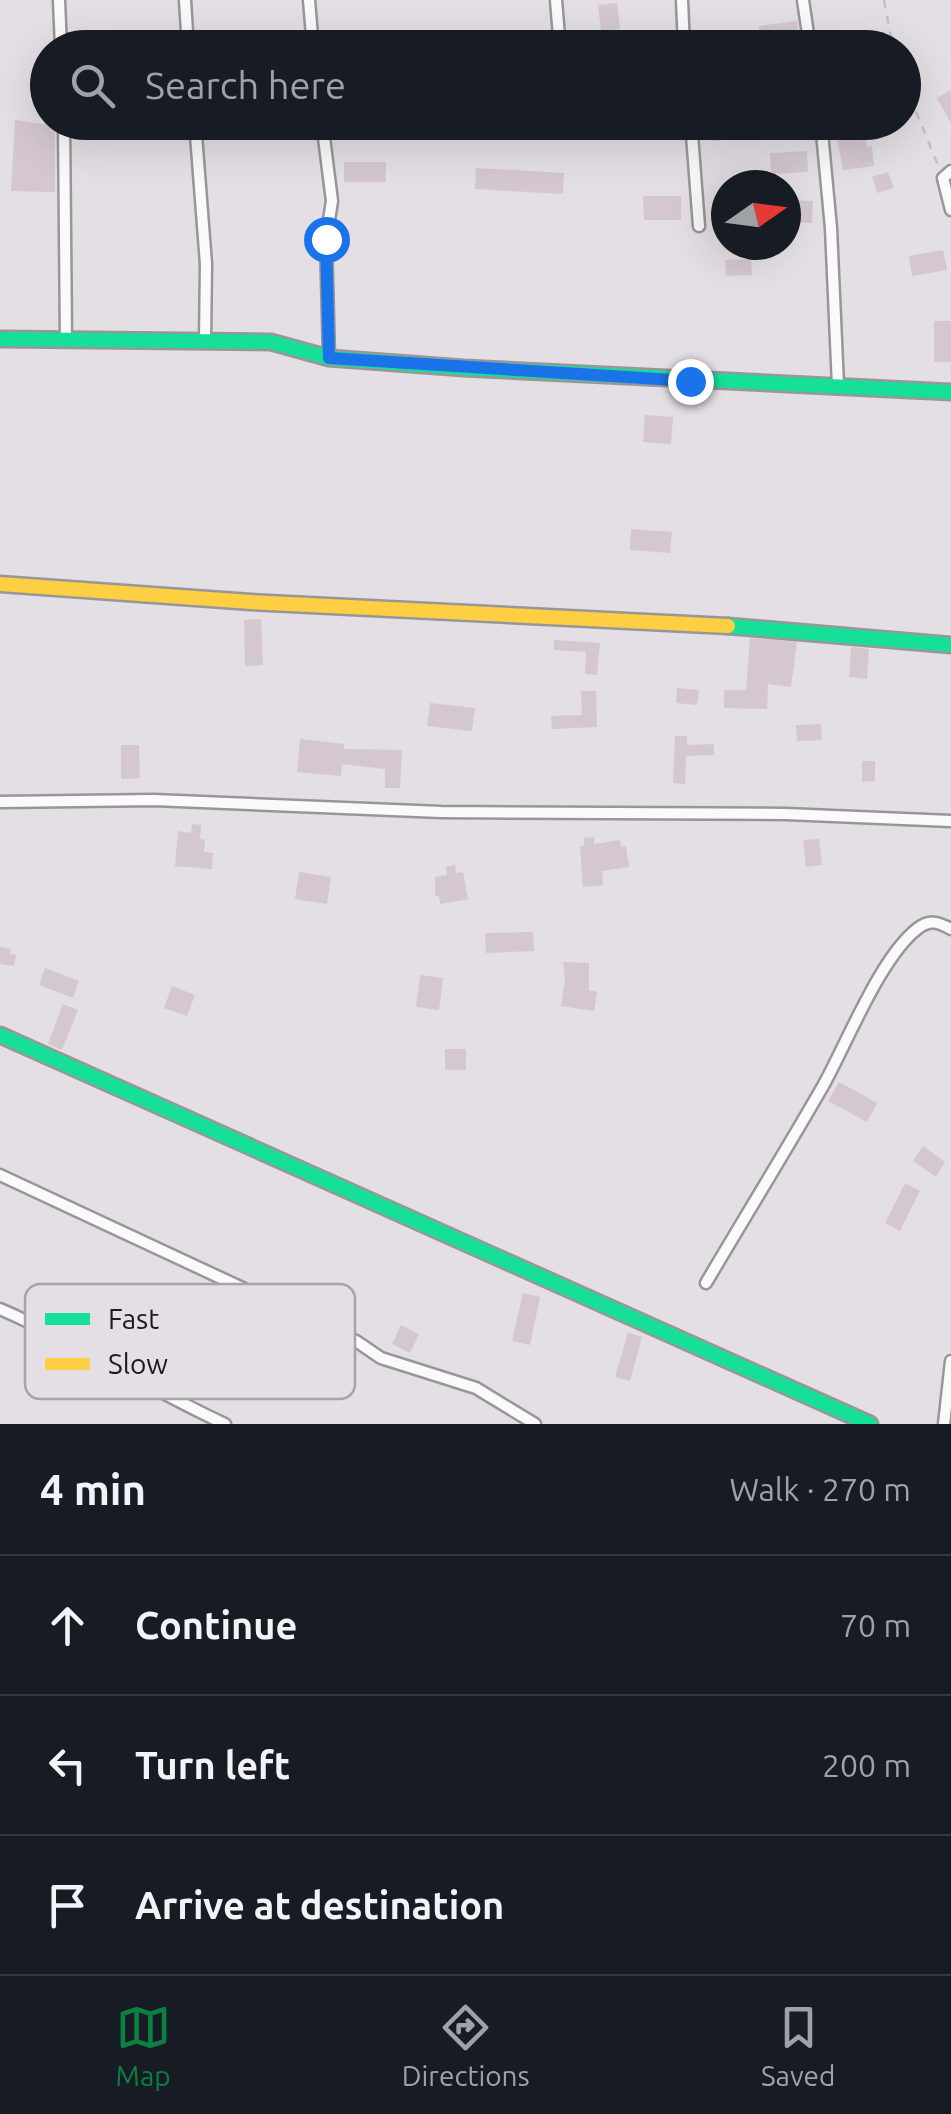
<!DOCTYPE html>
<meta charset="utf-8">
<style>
body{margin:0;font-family:Ubuntu,sans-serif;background:#242831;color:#f1f3f6}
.compass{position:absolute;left:711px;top:170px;width:90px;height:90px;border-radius:50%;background:#171b24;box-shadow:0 10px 40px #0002;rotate:76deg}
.stop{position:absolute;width:30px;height:30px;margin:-22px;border:8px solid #1a73e8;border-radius:50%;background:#fff}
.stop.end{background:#1a73e8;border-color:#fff;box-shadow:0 2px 10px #0008}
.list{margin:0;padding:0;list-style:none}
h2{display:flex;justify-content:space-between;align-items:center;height:130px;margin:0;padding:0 40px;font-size:42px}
h2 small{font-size:32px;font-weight:400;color:#9ea1a6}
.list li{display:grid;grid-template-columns:65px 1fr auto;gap:30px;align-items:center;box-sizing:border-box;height:140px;padding:0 40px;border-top:2px solid #363941}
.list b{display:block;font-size:38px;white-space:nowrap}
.list em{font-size:32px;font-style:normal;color:#9ea1a6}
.icon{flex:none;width:55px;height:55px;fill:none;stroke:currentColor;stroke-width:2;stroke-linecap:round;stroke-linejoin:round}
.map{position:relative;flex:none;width:951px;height:1424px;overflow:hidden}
.search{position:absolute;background:#171b24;box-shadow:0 10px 40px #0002;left:30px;right:30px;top:30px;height:110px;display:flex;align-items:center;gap:25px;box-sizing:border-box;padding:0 35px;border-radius:55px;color:#9ea1a6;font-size:38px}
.sheet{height:550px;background:#171b24}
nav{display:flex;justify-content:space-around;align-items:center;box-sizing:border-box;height:140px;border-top:2px solid #363941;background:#171b24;font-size:28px;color:#9ea1a6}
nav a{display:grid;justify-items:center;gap:5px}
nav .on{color:#0b8043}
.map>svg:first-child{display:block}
</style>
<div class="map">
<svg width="951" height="1424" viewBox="0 0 951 1424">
<rect width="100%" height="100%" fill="#e3dfe4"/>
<!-- building -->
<path fill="#d4c7d0" d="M617 3 620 29 601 31 598 5Z
M797 21 799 36 760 41 759 26Z
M701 38H741V48H701Z
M951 90V123L937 98Z
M15 120 55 126V192L11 191Z
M710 122H754L755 137 711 141Z
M834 122H863L867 147 872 146 874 166 843 170Z
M807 151 808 172 771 174 770 153Z
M344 162H386V182H344Z
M476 168 564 173 563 194 475 189Z
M888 172 894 188 877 193 872 177Z
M643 196H681V220H644Z
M786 200 813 201 812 223 786 222Z
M943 250 947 270 912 276 909 256Z
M751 259 752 275 726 276 725 260Z
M934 321H951V362H934Z
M645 415 673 417 671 444 643 442Z
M631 529 672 532 670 553 630 550Z
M261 619 263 665 245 666 244 620Z
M750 638 797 642 791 687 768 684 767 709 724 708V690H746Z
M554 640 600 643 597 675 585 674 586 652 554 650Z
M851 647 869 649 867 679 849 677Z
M677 688 699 690 697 705 676 703Z
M581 691H596L597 727 552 729 551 716 582 715Z
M430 703 475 708 472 731 427 726Z
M821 724 822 740 797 741 796 725Z
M675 736H687V745L714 744V755L686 756 685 784 673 783Z
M300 739 344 744V749L402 750 400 788H385V769L342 764 341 776 297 772Z
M121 745H139L140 778 121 779Z
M862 761H875V781L862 782Z
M192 824 201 825 200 839 205 840 204 852 213 853 212 869 175 866 178 831 191 833Z
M594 837V844L620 840 621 847 626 846 629 867 602 871 603 885 583 887 580 846H584V838Z
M819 839 822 865 806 867 803 840Z
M455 865 456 873 463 872 468 899 440 904 439 896H435V877L447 875 446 867Z
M299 872 331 877 327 904 295 899Z
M533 932 534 951 486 953 485 933Z
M0 947 11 949 10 954 16 955 14 966 0 964Z
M563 962 589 963V990L597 992 594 1011 561 1006 565 980Z
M45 968 79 981 73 998 39 985Z
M420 975 443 978 439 1010 416 1007Z
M172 986 195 995 187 1016 164 1008Z
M63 1004 78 1010 62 1050 48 1044Z
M445 1049H466V1070H445Z
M839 1082 877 1103 867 1122 828 1101Z
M923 1146 945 1162 936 1177 913 1161Z
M905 1183 920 1191 900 1231 885 1223Z
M523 1293 540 1297 530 1345 512 1341Z
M401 1325 419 1334 410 1353 392 1344Z
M628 1333 642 1337 630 1381 615 1377Z"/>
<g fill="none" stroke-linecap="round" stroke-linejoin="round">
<defs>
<path id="street" d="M59 0 61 48
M185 0 188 48
M309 0 313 48
M556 0 560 48
M682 0 684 48
M803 0 810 48
M64 122 66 340
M195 122 206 264 205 342
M322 122 332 201 326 239 329 358
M691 122 699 226
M821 122 831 228 838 386
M951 171 943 178 951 210
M0 802 154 800 441 812 786 814 951 821
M0 1175 356 1341 381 1358 476 1388 535 1424
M706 1283C745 1217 785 1152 823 1086 847 1043 880 958 917 929 930 919 938 922 951 929
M0 1309C77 1342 148 1389 225 1424
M944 1424 951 1361"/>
<path id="fast" d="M0 339 271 342 329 358 464 368 951 392
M728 626 951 645
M0 1035 870 1424"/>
<path id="slow" d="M0 584 251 602 728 626"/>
</defs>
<!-- street casing -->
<use href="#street" stroke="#99969a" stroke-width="15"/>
<!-- fast casing -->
<use href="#fast" stroke="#99969a" stroke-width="19"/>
<!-- slow casing -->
<use href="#slow" stroke="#99969a" stroke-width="19"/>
<!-- path -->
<path stroke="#c2c1c2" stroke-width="2.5" stroke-dasharray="8 8" stroke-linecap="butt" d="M884 0 893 48
M904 82 939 168"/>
<!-- street -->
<use href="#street" stroke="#fbfafb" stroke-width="10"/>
<!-- fast -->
<use href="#fast" stroke="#16e098" stroke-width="14"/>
<!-- slow -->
<use href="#slow" stroke="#ffcf43" stroke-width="14"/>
</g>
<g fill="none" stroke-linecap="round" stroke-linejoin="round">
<!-- route -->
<path stroke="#1a73e8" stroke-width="12" d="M326 239 329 358 690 381"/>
</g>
<!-- legend -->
<rect x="25" y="1284" width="330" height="115" rx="15" fill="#e4dee5" stroke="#a8a3a9" stroke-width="2.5"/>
<rect x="45" y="1313" width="45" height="12" fill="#16e098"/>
<rect x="45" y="1358" width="45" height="12" fill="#ffcf43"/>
<g font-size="28" fill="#1d1a1d">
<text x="108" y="1329">Fast</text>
<text x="108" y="1374">Slow</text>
</g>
</svg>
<svg class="compass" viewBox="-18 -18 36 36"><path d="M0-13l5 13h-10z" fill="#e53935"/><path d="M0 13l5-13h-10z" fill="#9ea1a6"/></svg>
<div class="stop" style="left:326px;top:239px"></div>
<div class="stop end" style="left:690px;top:381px"></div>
<div class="search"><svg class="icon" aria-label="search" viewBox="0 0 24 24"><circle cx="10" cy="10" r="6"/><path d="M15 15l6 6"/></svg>Search here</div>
</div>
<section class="sheet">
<h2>4 min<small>Walk · 270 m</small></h2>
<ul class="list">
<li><svg class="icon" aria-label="ahead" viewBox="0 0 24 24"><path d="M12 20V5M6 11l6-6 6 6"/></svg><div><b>Continue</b></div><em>70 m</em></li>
<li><svg class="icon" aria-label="left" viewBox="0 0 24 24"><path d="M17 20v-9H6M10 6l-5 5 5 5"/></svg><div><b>Turn left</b></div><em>200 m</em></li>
<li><svg class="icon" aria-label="arrive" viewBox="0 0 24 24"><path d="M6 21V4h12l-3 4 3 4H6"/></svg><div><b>Arrive at destination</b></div></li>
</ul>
</section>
<nav>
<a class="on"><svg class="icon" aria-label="map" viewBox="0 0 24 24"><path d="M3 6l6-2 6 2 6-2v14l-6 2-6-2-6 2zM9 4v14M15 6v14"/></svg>Map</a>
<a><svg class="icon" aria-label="directions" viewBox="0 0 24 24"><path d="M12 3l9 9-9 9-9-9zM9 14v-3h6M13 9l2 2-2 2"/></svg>Directions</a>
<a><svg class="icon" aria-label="saved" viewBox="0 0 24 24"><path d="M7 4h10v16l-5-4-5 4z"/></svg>Saved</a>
</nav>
